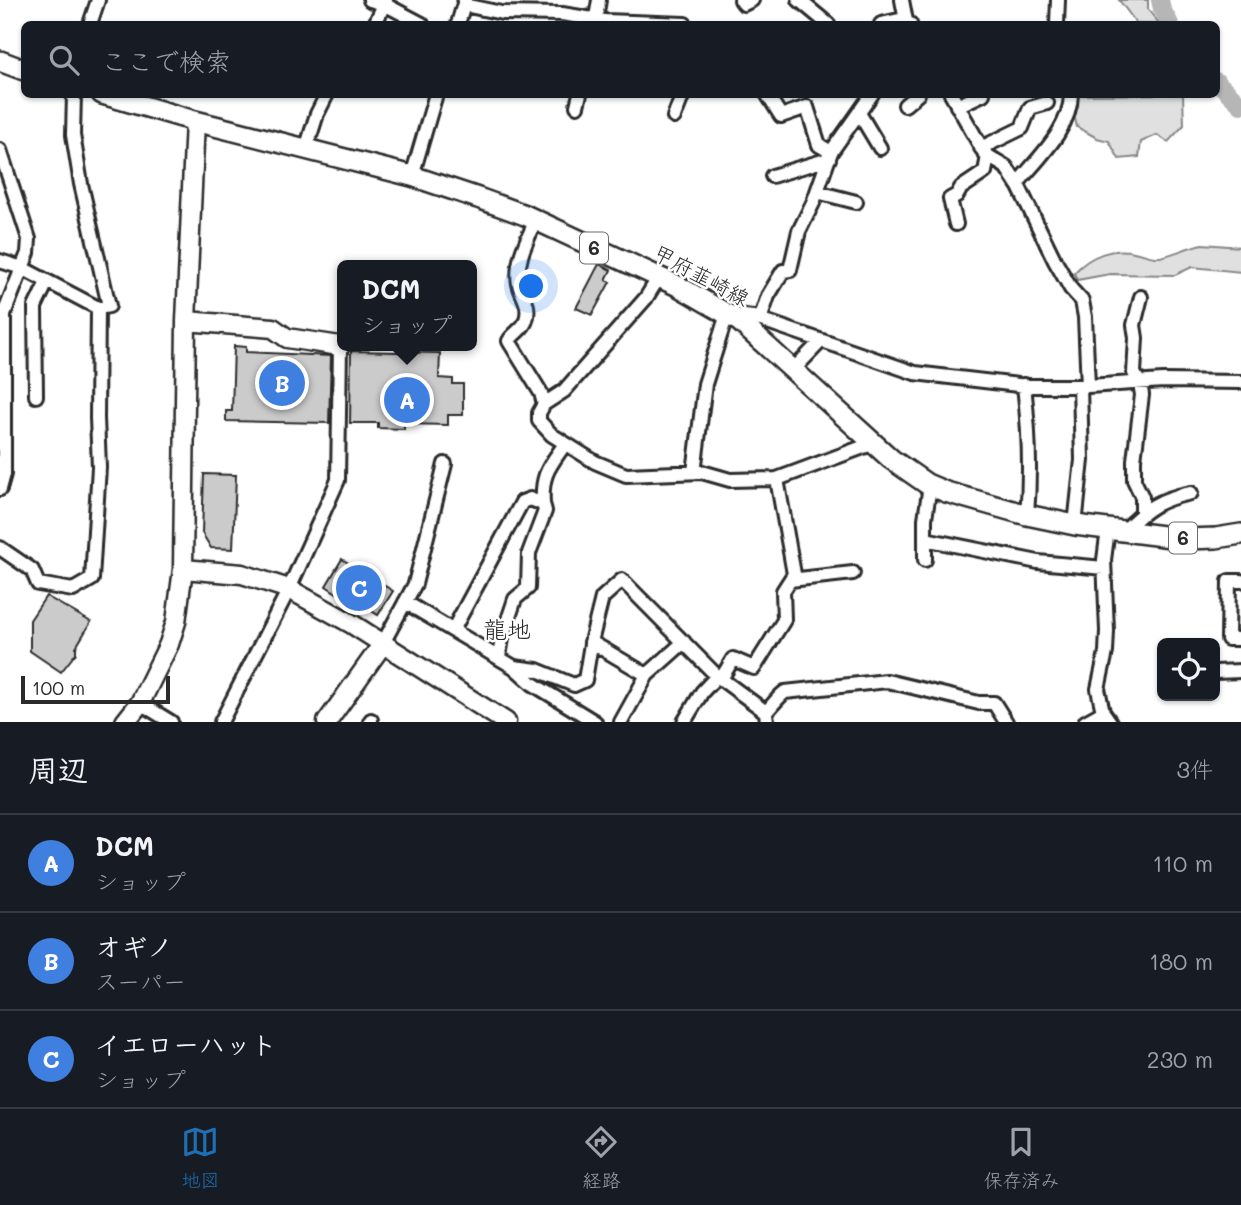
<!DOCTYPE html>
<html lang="ja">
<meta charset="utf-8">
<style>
body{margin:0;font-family:Mali,"Klee One",sans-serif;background:#242831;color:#f1f3f6}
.controls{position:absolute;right:21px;bottom:21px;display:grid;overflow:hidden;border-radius:10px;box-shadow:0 2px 5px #0004}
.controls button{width:63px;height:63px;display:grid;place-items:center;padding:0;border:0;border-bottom:2px solid #363941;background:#171b24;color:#f1f3f6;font:35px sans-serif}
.scale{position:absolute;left:21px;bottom:18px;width:149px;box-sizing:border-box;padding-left:7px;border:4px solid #2b2b2b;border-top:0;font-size:19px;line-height:24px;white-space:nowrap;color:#2b2b2b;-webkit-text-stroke:5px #fff;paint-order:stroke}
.you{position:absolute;left:532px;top:287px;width:24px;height:24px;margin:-18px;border:5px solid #fff;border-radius:50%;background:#1a73e8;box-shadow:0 0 0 10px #1a73e833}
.badge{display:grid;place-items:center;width:46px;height:46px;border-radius:50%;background:#1f6fb2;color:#fff;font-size:23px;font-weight:700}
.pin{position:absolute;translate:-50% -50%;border:4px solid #fff;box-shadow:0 2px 7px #0006}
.popup{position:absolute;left:337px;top:260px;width:140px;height:91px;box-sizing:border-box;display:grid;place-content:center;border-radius:10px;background:#171b24;filter:drop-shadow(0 2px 5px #0005);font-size:23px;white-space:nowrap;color:#9ea1a6}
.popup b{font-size:26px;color:#f1f3f6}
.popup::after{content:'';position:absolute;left:50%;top:100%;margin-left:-14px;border:14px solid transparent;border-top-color:#171b24}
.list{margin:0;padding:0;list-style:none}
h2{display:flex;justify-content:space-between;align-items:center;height:91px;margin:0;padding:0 28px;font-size:30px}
h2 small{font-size:23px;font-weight:400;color:#9ea1a6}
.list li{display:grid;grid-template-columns:46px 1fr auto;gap:21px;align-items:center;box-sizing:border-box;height:98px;padding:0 28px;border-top:2px solid #363941}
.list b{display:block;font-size:26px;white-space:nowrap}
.list p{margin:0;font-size:23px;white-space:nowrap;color:#9ea1a6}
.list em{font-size:23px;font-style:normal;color:#9ea1a6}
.icon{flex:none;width:38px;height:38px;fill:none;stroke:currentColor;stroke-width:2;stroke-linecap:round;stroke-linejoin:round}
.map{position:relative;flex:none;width:1241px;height:722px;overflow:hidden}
.search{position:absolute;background:#171b24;box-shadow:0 2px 5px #0004;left:21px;right:21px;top:21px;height:77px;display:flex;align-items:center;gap:18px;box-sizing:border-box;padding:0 24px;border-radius:10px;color:#9ea1a6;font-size:26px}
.sheet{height:385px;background:#171b24}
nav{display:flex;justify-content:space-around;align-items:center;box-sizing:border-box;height:98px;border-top:2px solid #363941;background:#171b24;font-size:19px;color:#9ea1a6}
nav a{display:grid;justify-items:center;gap:4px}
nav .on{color:#1f6fb2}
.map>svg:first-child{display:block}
</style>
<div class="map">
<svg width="1241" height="722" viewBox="0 0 1241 722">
<rect width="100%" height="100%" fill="#fff"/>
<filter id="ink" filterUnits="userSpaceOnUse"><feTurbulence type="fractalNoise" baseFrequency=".0143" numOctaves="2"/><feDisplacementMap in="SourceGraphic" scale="14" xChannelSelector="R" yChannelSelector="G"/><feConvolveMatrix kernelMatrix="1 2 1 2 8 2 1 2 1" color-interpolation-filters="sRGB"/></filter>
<g filter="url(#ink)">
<!-- green -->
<path fill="#e0e0e0" stroke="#868686" stroke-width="2" d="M1119 0H1148V10L1160 24H1137Z
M1183 94 1184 125 1168 142 1157 135 1141 142 1139 157 1119 159 1109 141 1097 138 1077 127 1074 115V95Z
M1202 244 1241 247V272L1192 267 1175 275 1110 274 1077 280 1074 273C1090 255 1114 246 1138 253 1145 254 1152 258 1160 257 1172 255 1188 247 1202 244Z"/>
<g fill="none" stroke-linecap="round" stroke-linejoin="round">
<!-- river -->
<path stroke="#b6b6b6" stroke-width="18" d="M1160 0 1162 9 1170 24
M1216 81 1241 105"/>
</g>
<!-- building -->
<path fill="#cbcbcb" stroke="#2b2b2b" stroke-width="2" d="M599 264 611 270 606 280 610 282 592 315 576 308Z
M234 346 246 347V352L331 356 329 423 226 421V411H232Z
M351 351 440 353 439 378 453 379V384H463V415H448V425L404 424V429L378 428V423H350Z
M204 474 236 475 233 549 211 548 202 533Z
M342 559 393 591 378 615 339 590 338 594 326 586Z
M46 596 91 622 76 647V653L61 672 30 651V620Z"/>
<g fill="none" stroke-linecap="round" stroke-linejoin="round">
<defs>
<path id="street" d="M370 0 384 4 422 24
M741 0 744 4 752 0
M799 0 828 24
M902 0 906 21
M464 5 502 13 562 14 605 21 685 24
M90 24 98 0
M375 24 386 0
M458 24 465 0
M595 24 599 0
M881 24 899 20 910 24
M1057 24 1058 0
M74 94 73 135 81 184 109 306 98 308
M767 94 781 116 807 107 819 145 831 152
M951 94 985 154 1006 167 1019 187 1055 261 1071 289 1082 301 1085 317 1088 386
M905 105 918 94
M577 106 580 94
M957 106 983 94
M859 113 880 148
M674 117 683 94
M981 148 1022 128 1030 108 1047 103
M306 149 317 114 327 94
M0 150 29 239 28 253 4 314V474L0 489
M412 176 436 94
M772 176 829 159
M1017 184C1037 159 1071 129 1071 94
M817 192 856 202
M536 220C527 240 515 262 519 284 522 297 531 305 526 320 524 329 513 333 509 341L541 393 544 404 539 413V421L552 435 595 462 626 475 702 472 730 480 777 479 874 443
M956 224 950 199 957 195 961 188 985 172 988 156
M0 261 22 268 98 308 97 418 99 467 92 579 73 590 38 584 32 570 0 548
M1141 297 1134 325 1136 338 1134 373 1140 383 1142 395 1134 460V480L1142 497V512
M760 320 768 296 783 271 790 270 799 231 813 203 831 152 872 94
M794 369 821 341
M1024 385C1029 429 1031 471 1027 515
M36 396 35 307 47 282
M544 404 564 391 646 298 659 277
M694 472 705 384 727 314 753 317 915 373 1027 386H1088L1163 381 1241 382
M543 504C541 474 549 467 565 444
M1075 525 1082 460 1080 386
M1108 529 1104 560 1107 631 1106 652 1098 689 1103 712 1110 722
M1124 531C1146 508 1160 499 1191 493
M925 539 1038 562 1104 568
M925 560V519L930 485
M790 580 853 573
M1241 581H1229L1228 639H1241
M405 602 514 667 533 684 595 722
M453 630 522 502 530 499 543 504 545 511 529 553 528 588 515 599 502 638 499 657
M591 642 647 675 621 722
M382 645 415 584 445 464
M514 667 537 670 574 685 585 680 592 638 602 598 622 580 717 676 766 712 767 722
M1215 672 1241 671
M647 675 684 642
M721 679 733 659 754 668 784 620 783 591 794 574 777 479
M140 703 171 722
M766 712C773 705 777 698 785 692L887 681 979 703H994L1006 722
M221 722 289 589 338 480 340 346
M370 722 371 720
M684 722 702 692 717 676
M1085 722 1103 712"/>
<path id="secondary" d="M186 321 273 328 287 338 340 346
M183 569 242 574 289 589 352 624 506 722
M125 722 140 703 169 644 176 622 183 569 186 321 195 121
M327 722 382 645"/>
<path id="primary" d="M0 61 24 70
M102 94 195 121 412 176 478 198 525 215 678 286 739 321 891 459 927 484 946 492 1027 515 1075 525 1187 539 1216 538 1241 534"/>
</defs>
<!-- street casing -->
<use href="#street" stroke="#2b2b2b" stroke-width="18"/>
<!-- secondary casing -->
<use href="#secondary" stroke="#2b2b2b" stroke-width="23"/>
<!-- primary casing -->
<use href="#primary" stroke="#2b2b2b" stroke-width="24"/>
<!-- street -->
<use href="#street" stroke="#fff" stroke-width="12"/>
<!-- secondary -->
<use href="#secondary" stroke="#fff" stroke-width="18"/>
<!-- primary -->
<use href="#primary" stroke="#fff" stroke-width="19"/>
</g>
</g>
<g text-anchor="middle" stroke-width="5" stroke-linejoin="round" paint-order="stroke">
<!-- shield labels -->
<g fill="#fff" stroke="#6b6b6b" stroke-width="2">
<rect x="580" y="232.5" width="28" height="31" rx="5"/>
<rect x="1169" y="522.5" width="28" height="31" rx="5"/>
</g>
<g font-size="19" font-weight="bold" fill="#2b2b2b">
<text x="594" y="255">6</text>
<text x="1183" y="545">6</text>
</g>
<!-- street labels -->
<g font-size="21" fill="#2b2b2b" stroke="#fff">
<text transform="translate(701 276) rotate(28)" y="7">甲府韮崎線</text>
</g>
<!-- quarter labels -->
<g font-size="24" fill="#2b2b2b" stroke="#fff">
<text x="507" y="638">龍地</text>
</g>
</g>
</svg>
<div class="controls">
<button><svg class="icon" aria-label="locate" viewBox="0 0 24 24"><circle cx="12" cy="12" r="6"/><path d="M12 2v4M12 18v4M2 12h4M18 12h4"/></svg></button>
</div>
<div class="scale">100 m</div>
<div class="you"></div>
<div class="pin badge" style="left:407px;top:400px;background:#3f7fe0">A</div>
<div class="popup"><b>DCM</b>ショップ</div>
<div class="pin badge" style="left:282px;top:383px;background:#3f7fe0">B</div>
<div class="pin badge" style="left:359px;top:588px;background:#3f7fe0">C</div>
<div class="search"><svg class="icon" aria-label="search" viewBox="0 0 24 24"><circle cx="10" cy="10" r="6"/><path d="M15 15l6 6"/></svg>ここで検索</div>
</div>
<section class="sheet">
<h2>周辺<small>3件</small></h2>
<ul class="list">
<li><span class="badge" style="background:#3f7fe0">A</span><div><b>DCM</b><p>ショップ</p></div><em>110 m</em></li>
<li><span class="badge" style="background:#3f7fe0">B</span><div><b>オギノ</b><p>スーパー</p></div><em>180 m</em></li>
<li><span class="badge" style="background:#3f7fe0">C</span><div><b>イエローハット</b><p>ショップ</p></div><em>230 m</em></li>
</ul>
</section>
<nav>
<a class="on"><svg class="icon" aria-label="map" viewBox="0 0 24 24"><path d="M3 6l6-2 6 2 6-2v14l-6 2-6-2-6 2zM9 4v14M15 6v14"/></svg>地図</a>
<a><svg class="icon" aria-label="directions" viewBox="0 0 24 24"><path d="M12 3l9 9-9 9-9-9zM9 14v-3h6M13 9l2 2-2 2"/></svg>経路</a>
<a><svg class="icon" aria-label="saved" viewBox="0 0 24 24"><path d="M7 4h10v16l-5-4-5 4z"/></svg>保存済み</a>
</nav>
